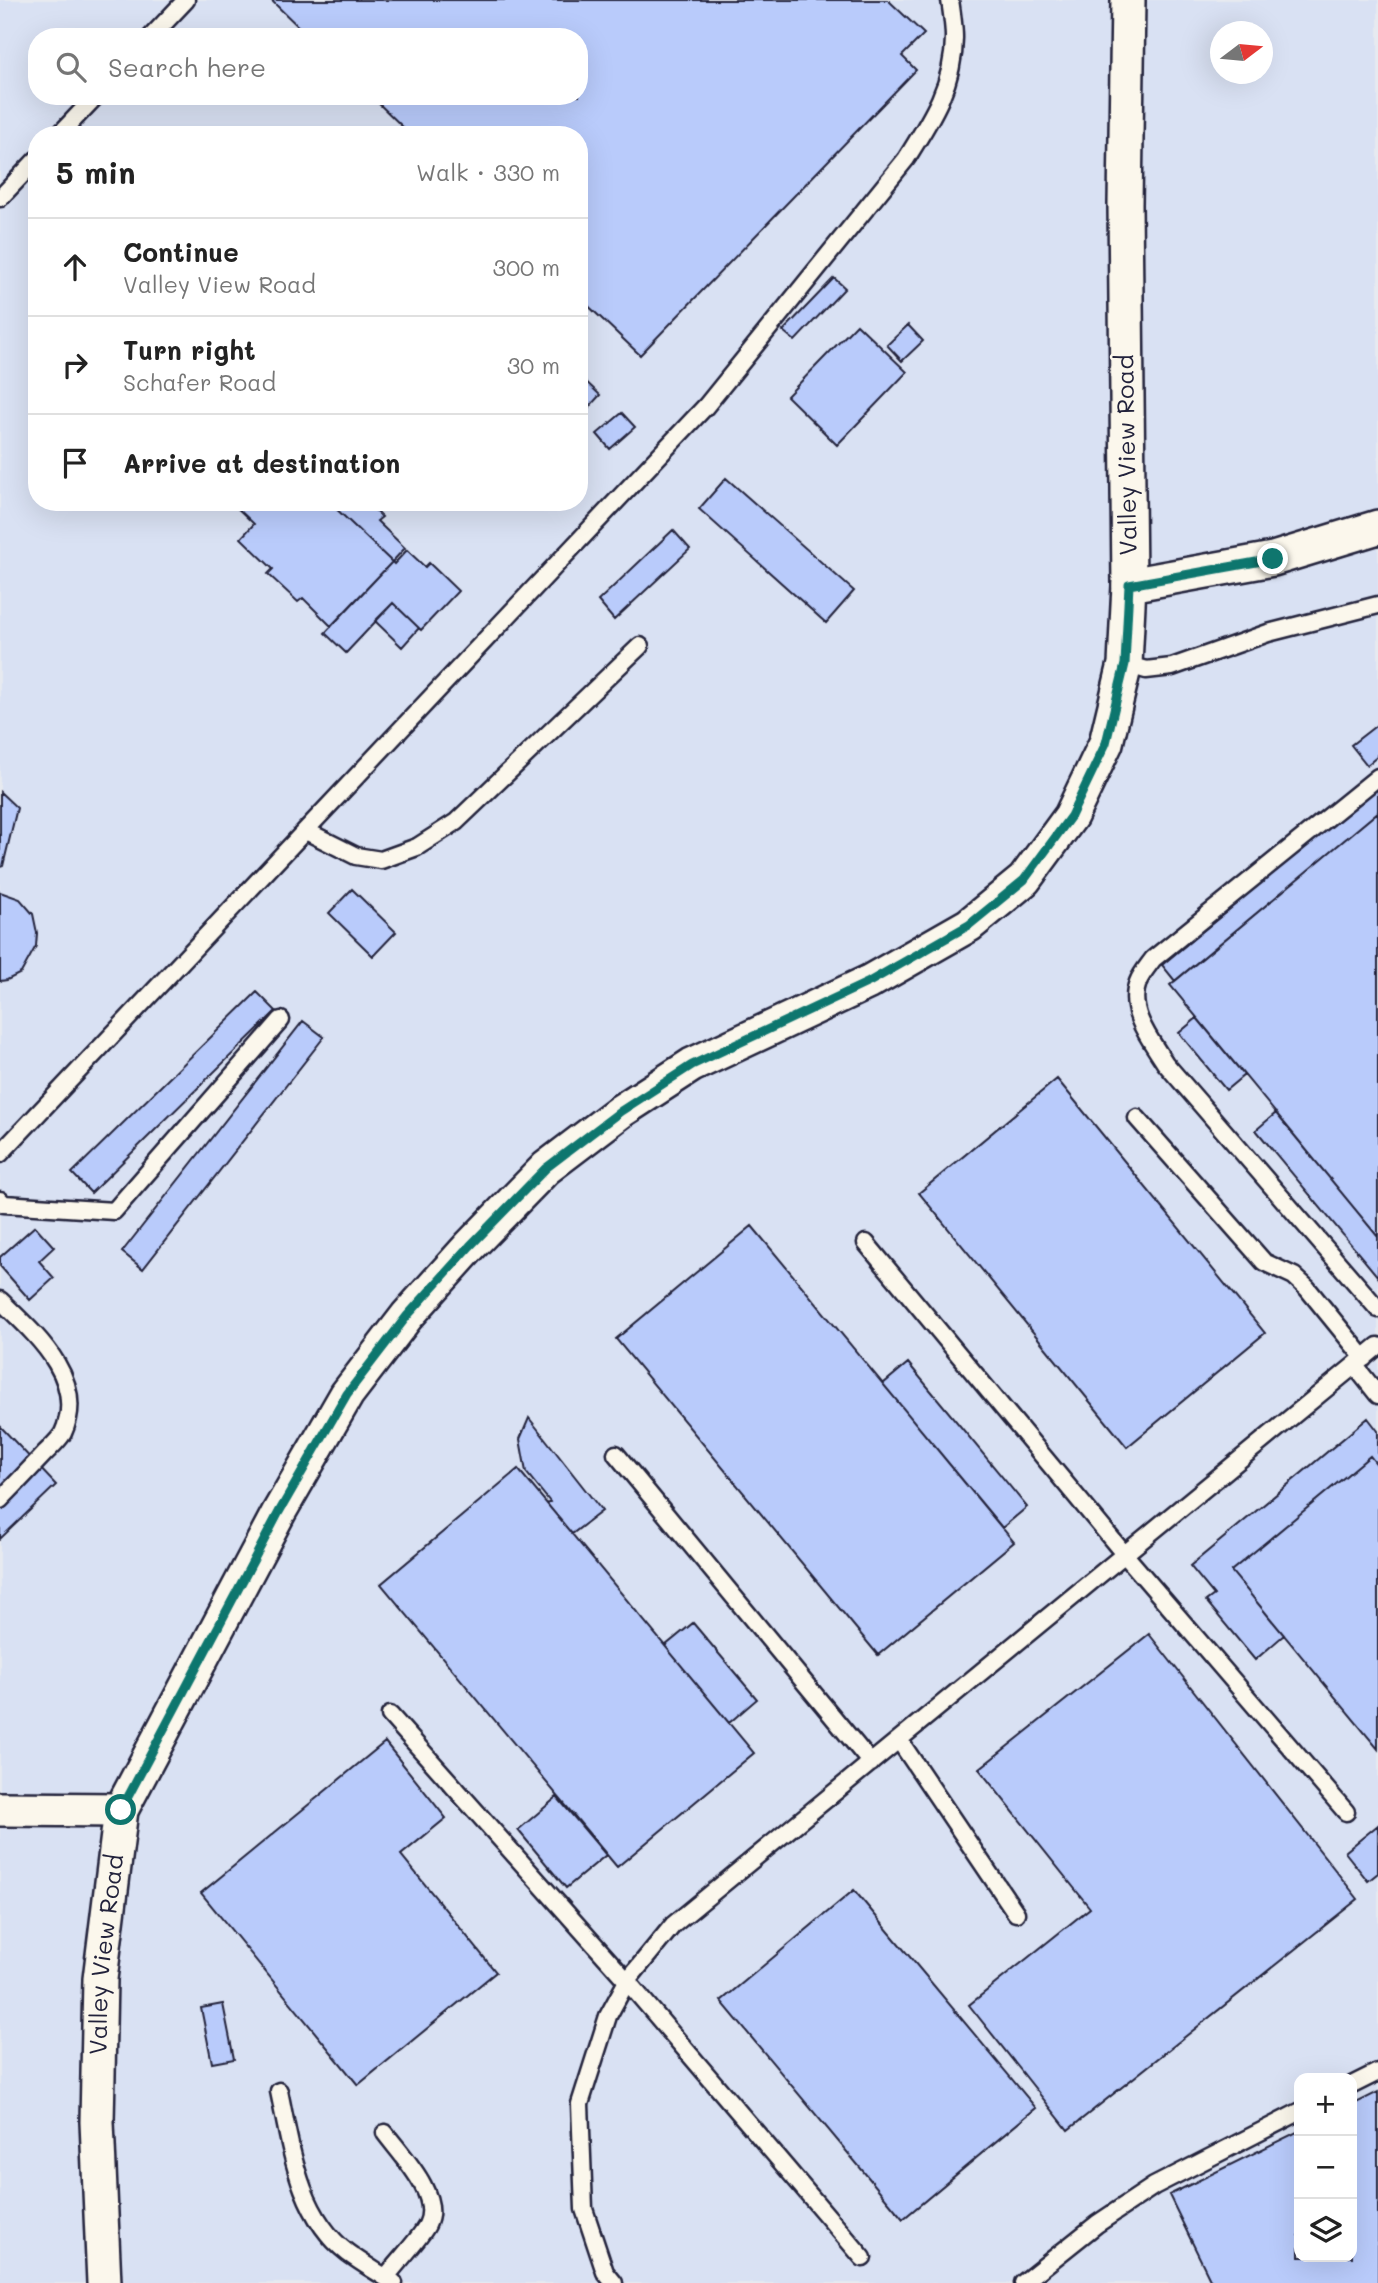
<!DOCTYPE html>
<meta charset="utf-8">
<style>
body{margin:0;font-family:Mali,sans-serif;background:#f2f2f2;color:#222}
.controls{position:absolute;right:21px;bottom:21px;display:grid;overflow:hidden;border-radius:14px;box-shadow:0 7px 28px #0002}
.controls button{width:63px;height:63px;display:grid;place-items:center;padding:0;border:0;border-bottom:2px solid #e0e0e0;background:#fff;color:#222;font:35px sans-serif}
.compass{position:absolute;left:1210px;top:21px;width:63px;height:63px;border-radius:50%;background:#fff;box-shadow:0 7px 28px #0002;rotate:74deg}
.stop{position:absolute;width:21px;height:21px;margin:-16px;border:5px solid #0f766e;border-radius:50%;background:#fff}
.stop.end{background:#0f766e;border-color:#fff;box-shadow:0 2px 7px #0008}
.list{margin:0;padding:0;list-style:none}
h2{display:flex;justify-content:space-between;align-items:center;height:91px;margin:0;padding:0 28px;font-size:30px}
h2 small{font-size:23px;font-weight:400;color:#767676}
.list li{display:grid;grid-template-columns:46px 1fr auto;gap:21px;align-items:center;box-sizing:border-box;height:98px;padding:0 28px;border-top:2px solid #e0e0e0}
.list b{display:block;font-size:26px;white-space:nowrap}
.list p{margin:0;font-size:23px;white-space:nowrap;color:#767676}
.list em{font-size:23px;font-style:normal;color:#767676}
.icon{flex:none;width:38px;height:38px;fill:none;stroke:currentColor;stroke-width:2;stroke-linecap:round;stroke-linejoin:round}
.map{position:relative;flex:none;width:1378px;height:2283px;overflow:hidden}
.search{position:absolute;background:#fff;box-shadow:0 7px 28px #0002;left:28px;top:28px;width:560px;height:77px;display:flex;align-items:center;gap:18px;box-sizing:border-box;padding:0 24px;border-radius:28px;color:#767676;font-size:26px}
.panel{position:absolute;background:#fff;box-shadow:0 7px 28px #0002;left:28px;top:126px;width:560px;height:385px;border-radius:28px}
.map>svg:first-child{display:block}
</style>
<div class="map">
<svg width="1378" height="2283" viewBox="0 0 1378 2283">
<rect width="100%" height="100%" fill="#e7eaf0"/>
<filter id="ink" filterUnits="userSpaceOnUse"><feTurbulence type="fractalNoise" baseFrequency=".0143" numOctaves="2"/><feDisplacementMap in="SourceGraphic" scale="14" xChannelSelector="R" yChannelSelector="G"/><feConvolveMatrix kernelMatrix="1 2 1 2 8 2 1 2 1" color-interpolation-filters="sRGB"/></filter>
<g filter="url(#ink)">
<!-- built -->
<path fill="#d9e1f3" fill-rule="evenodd" d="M0 0H1378V2283H0ZM1220 32H1262V74H1220ZM37 37H579V96H37ZM37 135H579V502H37ZM1299 2078H1352V2257H1299Z"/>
<!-- building -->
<path fill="#b9cbfb" stroke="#22223b" stroke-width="2" d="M271 0H888L924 34 902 56 916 70 640 355 579 297V135H411L371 96H579V37H309Z
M834 278 845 288 795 341 783 331Z
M857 324 907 372 837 445 787 396Z
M908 325 923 341 902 361 887 345Z
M579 375 600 395 579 418Z
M622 413 635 427 610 449 597 434Z
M726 478 854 591 826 623 699 509Z
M231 502H329L392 562 331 626 303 598 298 602 268 574 273 569 241 538 254 524Z
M329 502H367L382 517 377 521 405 548 392 562Z
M673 530 690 549 614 620 598 601Z
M407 550 425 567 429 563 458 591 421 630 393 603 346 653 325 633 392 562 394 564Z
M393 603 419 628 402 647 375 621Z
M1378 724V756L1367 765 1351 745Z
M1378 785V812L1175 981 1162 965Z
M0 792 17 808 3 866 0 867Z
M1378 812V1237L1170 985Z
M352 889 396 932 373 956 329 913Z
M0 892 20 899 33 914 37 933 36 946 21 973 7 980 0 981Z
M257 992 276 1011 91 1193 72 1173Z
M1197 1018 1244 1075 1226 1090 1179 1033Z
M303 1021 324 1037 143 1269 122 1252Z
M1057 1079 1265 1333 1127 1447 919 1193Z
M1276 1113 1378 1237V1277L1256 1130Z
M35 1226 54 1247 39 1261 54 1278 30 1300 0 1266V1257Z
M752 1226 1014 1542 878 1655 616 1339Z
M908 1363 1027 1507 1002 1528 883 1384Z
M529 1418 602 1511 572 1534 547 1504 550 1502 526 1472 520 1439Z
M1368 1418 1378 1431V1466L1370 1456 1231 1571 1284 1635 1255 1660 1206 1601 1214 1595 1190 1566Z
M0 1426 56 1485 0 1539Z
M1370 1456 1378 1466V1749L1231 1571Z
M518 1469 754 1753 617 1867 381 1584Z
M693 1623 757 1699 729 1723 665 1646Z
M1149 1634 1358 1899 1068 2130 969 2005 1090 1908 979 1769Z
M385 1742 446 1818 401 1855 496 1972 358 2085 201 1893Z
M557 1797 606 1855 566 1888 518 1830Z
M1378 1825V1873L1368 1881 1345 1852Z
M854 1890 1036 2108 903 2219 721 2001Z
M223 2004 234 2059 212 2063 201 2008Z
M1378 2092V2283H1212L1169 2195 1299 2131V2257H1352V2105Z"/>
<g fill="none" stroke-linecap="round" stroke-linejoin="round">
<defs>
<path id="service" d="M151 37 186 0
M59 135 96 96
M0 198 37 159
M1125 664 1146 670 1172 667 1268 633 1378 605
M1378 777 1153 959C1148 966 1141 974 1138 982 1127 1011 1150 1039 1165 1063L1378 1309
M306 831 356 856 381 860 417 847 456 822 640 646
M1137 1118 1264 1262 1294 1276 1307 1288 1364 1358
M0 1154 706 406 906 159C930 121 954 85 954 38 954 26 952 13 950 0
M0 1200 4 1204 114 1211 281 1020
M866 1243 1125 1555 1346 1812
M0 1300C34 1333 88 1379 63 1433 59 1440 51 1447 45 1453 30 1469 15 1485 0 1500
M1355 1366 1378 1395
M616 1454 871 1763
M390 1715 627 1981 863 2258
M899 1740 1016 1913
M1352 2085 1378 2072
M279 2091C291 2148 299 2216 348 2253 363 2264 379 2273 394 2283
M385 2133C402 2156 442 2196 427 2225 419 2240 397 2262 386 2277
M614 2283 605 2272 584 2209 580 2104 608 2016 627 1981 673 1925 1378 1346
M1023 2283 1097 2224 1154 2186 1299 2112"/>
<g id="minor">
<path d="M1129 585 1273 559 1378 527"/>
<path d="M0 1809 121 1810"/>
<path id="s1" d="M104 2283 97 2122 100 1979 121 1810 279 1512 347 1394 407 1316 470 1246 546 1168 621 1111 692 1065 869 982 969 925 1024 880 1071 816 1106 743 1125 664 1129 585 1125 204 1128 0"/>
</g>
</defs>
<!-- service casing -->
<use href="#service" stroke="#22223b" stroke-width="21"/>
<!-- minor casing -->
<use href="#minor" stroke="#22223b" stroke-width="38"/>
<!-- service -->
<use href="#service" stroke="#fbf7ec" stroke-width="16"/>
<!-- minor -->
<use href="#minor" stroke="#fbf7ec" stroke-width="33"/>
</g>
</g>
<g fill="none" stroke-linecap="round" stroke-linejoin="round" filter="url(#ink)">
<!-- route -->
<path stroke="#0f766e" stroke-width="9" d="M121 1810 279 1512 347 1394 407 1316 470 1246 546 1168 621 1111 692 1065 869 982 969 925 1024 880 1071 816 1106 743 1125 664 1129 585 1273 559"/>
</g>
<g text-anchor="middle" stroke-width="5" stroke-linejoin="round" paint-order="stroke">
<!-- street labels -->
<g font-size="24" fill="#22223b" stroke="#fbf7ec">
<text transform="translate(1127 455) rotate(-91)" y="8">Valley View Road</text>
<text dy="8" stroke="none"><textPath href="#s1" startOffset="329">Valley View Road</textPath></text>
</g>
</g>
</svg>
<div class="controls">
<button>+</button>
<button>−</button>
<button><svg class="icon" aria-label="layers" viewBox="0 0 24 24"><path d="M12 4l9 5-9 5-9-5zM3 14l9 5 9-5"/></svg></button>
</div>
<svg class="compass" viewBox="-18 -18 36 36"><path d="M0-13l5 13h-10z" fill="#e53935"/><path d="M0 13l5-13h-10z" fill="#767676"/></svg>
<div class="stop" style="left:121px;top:1810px"></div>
<div class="stop end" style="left:1273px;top:559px"></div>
<div class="search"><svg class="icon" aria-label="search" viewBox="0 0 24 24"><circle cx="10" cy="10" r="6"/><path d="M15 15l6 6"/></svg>Search here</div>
<section class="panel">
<h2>5 min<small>Walk · 330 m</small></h2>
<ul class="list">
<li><svg class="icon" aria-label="ahead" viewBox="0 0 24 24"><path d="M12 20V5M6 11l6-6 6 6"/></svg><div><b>Continue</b><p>Valley View Road</p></div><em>300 m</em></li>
<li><svg class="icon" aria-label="right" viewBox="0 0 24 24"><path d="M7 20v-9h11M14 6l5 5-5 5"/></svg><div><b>Turn right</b><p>Schafer Road</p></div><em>30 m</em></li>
<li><svg class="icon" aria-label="arrive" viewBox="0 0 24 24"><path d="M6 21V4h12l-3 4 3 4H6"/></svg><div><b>Arrive at destination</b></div></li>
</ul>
</section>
</div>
